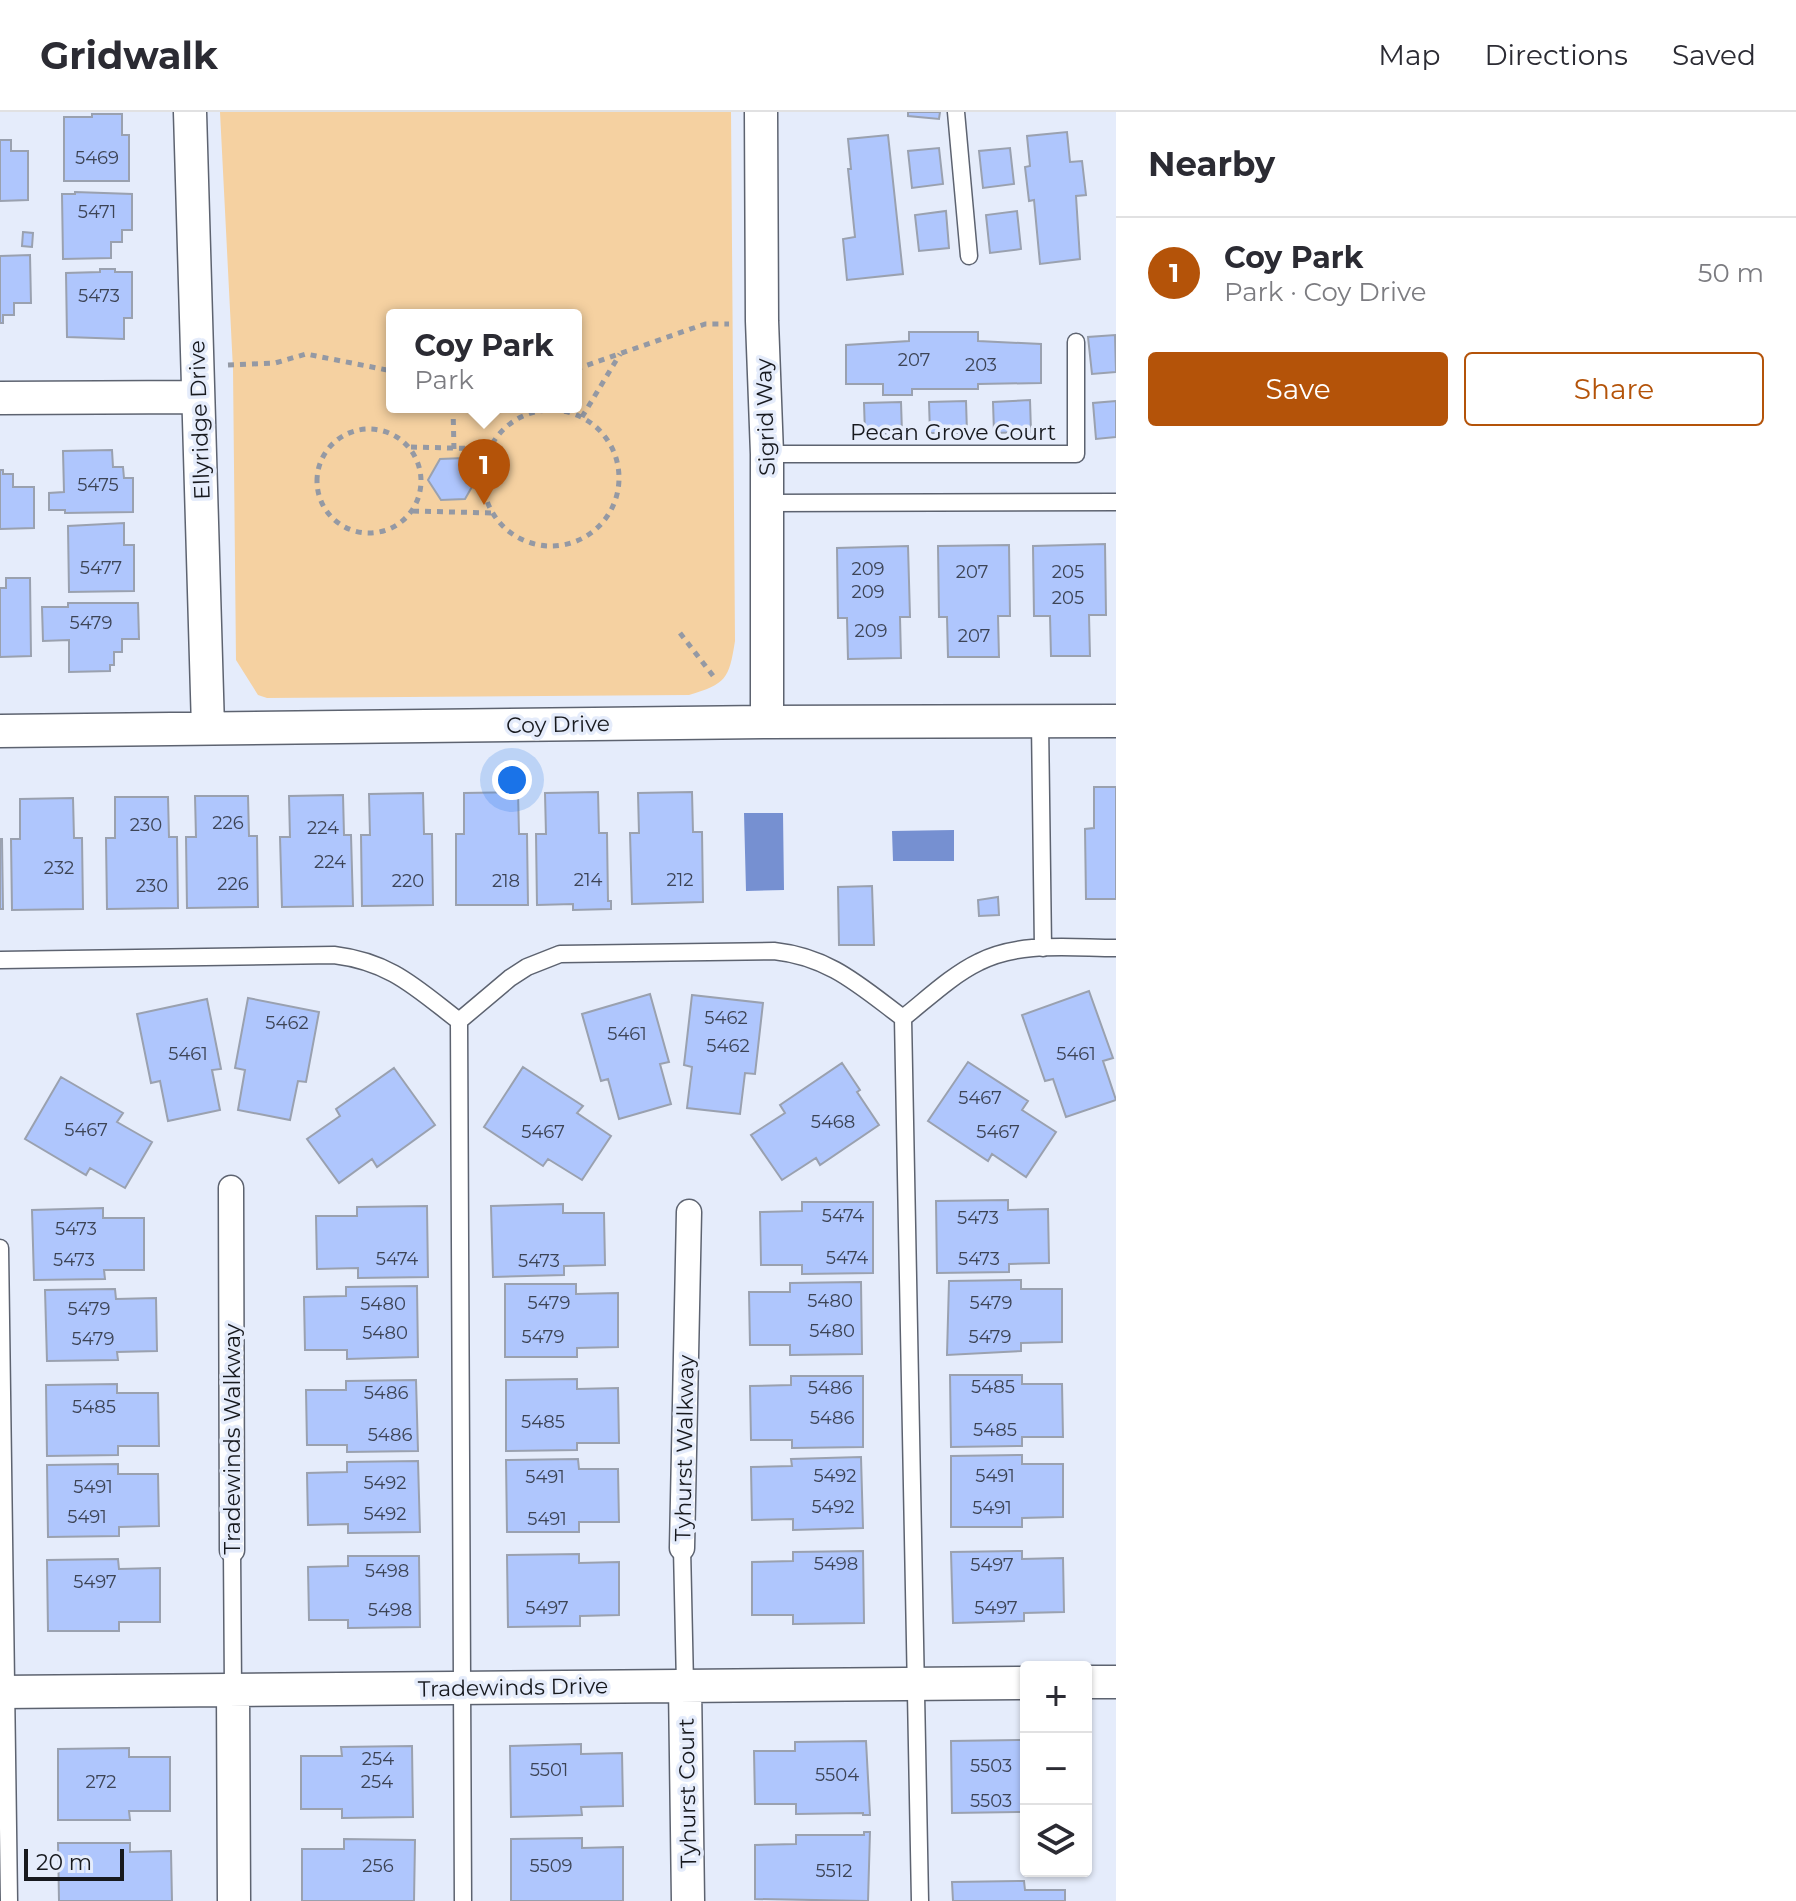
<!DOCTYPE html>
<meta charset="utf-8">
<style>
body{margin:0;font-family:Montserrat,sans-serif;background:#f7f7f7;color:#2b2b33}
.controls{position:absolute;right:24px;bottom:24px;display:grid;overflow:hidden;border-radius:8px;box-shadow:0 2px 6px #0004}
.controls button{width:72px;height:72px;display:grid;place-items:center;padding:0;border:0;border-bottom:2px solid #e1e1e2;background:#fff;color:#2b2b33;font:40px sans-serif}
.scale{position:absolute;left:24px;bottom:20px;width:100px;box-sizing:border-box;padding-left:8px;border:4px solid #17191e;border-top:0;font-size:22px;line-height:28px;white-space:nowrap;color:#17191e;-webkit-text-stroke:6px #e5ecfb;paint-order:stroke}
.you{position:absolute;left:512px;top:668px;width:28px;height:28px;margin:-20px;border:6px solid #fff;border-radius:50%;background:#1a73e8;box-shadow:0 0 0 12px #1a73e833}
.badge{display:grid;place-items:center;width:52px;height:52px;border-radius:50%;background:#b45309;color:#fff;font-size:26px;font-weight:700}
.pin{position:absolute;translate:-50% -66px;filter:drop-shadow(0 2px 4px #0008)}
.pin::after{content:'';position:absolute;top:42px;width:28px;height:24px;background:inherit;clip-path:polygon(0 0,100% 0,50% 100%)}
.popup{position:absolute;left:386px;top:197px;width:196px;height:104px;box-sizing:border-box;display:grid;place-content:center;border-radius:8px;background:#fff;filter:drop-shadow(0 2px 6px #0005);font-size:26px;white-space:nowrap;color:#7c7c81}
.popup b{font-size:30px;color:#2b2b33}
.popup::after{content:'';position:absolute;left:50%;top:100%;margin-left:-16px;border:16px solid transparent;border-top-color:#fff}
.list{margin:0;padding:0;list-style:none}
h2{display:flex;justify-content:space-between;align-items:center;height:104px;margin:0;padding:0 32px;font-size:34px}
h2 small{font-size:26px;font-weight:400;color:#7c7c81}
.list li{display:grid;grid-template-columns:52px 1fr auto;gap:24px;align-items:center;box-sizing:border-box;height:112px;padding:0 32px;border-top:2px solid #e1e1e2}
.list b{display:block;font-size:30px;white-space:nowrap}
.list p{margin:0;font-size:26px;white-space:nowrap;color:#7c7c81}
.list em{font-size:26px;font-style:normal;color:#7c7c81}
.actions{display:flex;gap:16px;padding:24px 32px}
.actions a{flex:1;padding:18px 0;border:2px solid #b45309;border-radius:8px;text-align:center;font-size:28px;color:#b45309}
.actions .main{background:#b45309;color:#fff}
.icon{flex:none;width:44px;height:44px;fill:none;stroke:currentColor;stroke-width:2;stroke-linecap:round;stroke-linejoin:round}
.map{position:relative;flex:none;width:1116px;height:1789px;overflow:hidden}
header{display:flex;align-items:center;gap:48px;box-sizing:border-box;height:112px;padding:0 40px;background:#fff;border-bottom:2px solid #e1e1e2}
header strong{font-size:38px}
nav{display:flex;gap:44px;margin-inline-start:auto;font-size:28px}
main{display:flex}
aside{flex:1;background:#fff}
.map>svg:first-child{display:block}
</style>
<header>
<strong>Gridwalk</strong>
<nav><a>Map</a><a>Directions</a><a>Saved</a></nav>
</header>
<main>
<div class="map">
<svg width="1116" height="1789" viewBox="0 0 1116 1789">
<rect width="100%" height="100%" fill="#e5ecfb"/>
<!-- green -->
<path fill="#f5d1a1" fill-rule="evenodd" d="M220 0H731L735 529C729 567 726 572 689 583L267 586 258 583 236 548 233 257ZM392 203H576V295H392Z"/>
<!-- water -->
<path fill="#7690d1" d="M744 701H783L784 778 746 779Z
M954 718V749H893L892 719Z"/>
<!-- building -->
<path fill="#afc6fd" stroke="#9aa1af" stroke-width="2" d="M908 0H940L939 7 908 4Z
M92 2H122V23H129V69H64V5H92Z
M1067 20 1070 50 1082 49 1086 83 1076 84 1080 147 1040 152 1034 88 1029 89 1025 55 1030 54 1027 24Z
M888 23 903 162 847 168 843 127 855 125 848 57H851L848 27Z
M0 28H11V39H28V88L0 89Z
M939 36 943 72 912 76 908 39Z
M1010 36 1014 72 983 76 979 39Z
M75 80 132 82V118H122V130H111V146L63 147 62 82H75Z
M946 99 949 136 919 139 915 103Z
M1017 99 1021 137 990 141 986 103Z
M23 120 33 121 32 135 22 134Z
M30 143 31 191H14V203H3V211H0V144Z
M100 157H115V160H132V206H124V227L67 225 66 161 100 160Z
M909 220H978V229L1041 232V271L978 272V277H912V283H883V272H846V233L909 229Z
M1115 223 1116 260 1092 262 1088 225Z
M1030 288 1031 320 994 321 993 290Z
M966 289 967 321H930L929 290Z
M1116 289V325L1096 327 1093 291Z
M901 290 902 321 865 322 864 291Z
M112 338 113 355H123L124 366H133V400L65 401V398H49V381L64 380 63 339Z
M464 346 477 366 465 387 441 388 428 368 440 347Z
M0 358H3V362H13V375H34V416L0 417Z
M124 411V433H134V479L69 480 68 414Z
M1105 432 1106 503H1089L1090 544H1051L1050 504H1034L1033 434Z
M1009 433 1010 504H998L999 545H948L947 505H939L938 434Z
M908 434 910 505H900L901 546 848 547 847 506H838L837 436Z
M6 466H30L31 544 0 545V476H6Z
M68 491H138L139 527H122V540H114V553H110V559L69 560V528L43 529 42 495H68Z
M1094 675H1116V787H1086L1085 717 1094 716Z
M518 680 519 722H527L528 793H456V722H464V681Z
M598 680 599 721H607L608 789H611V797L573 798V792L537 793 536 722H546L545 681Z
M692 680 693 720H702L703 790 632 792 630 721H639L638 681Z
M423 681 424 722H432L433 793 362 794 361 723H370L369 682Z
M343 683 344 723H351L353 794 282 795 280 725H290L289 684Z
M195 684H248L249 724H257L258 795 187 796 186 725H196Z
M115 685H168L169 725H177L178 796 107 797 106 726H115Z
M73 686 74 726H82L83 797 12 798 11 727H20V687Z
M0 727H2L3 797H0Z
M872 774 874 833H839L838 775Z
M998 785 999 803 979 804 978 788Z
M1089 879 1113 946 1103 949 1116 988 1066 1005 1053 967 1045 969 1022 903Z
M650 882 669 950 660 952 671 992 619 1007 608 967 601 969 582 902Z
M692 883 763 891 755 962 745 961 740 1002 687 996 692 955 684 953Z
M248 886 319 900 306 970 298 969 290 1008 238 998 245 958 235 956Z
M207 887 221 957 212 958 220 998 168 1009 160 969 151 971 137 902Z
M968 950 1028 989 1022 998 1056 1020 1026 1065 992 1042 988 1049 928 1009Z
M842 951 860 978 857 980 879 1013 820 1053 816 1046 782 1068 751 1023 785 1001 780 993Z
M523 955 583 994 577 1001 611 1024 582 1068 548 1047 543 1054 484 1015Z
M394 956 435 1013 377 1055 372 1047 339 1071 307 1027 340 1004 336 997Z
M61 965 123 1001 117 1010 152 1030 125 1076 90 1056 86 1063 25 1027Z
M1008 1088V1098L1048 1097 1049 1151 1009 1152V1160L937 1161 936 1089Z
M802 1090H873V1161L802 1162V1153H761L760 1100 802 1099Z
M563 1092V1101H604L605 1153 564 1154V1163L493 1165 491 1094Z
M427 1094 428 1165 358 1166V1156L317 1157 316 1104H357V1095Z
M103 1096V1106H144V1158H104L105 1167 34 1168 32 1098Z
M1021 1168V1177H1062V1230L1021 1231V1239L947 1243 949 1169Z
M861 1170 862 1242 790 1243V1233H750L749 1180H790V1171Z
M505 1172H576V1182L618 1181V1235L577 1236V1245H505Z
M417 1174 418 1245 347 1247V1238H305L304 1185 346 1184V1175Z
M115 1177 116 1187 156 1186 157 1239 117 1240 118 1248 47 1249 45 1178Z
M950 1263H1022V1272H1062L1063 1325H1022V1334L951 1335Z
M791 1264H863V1335L792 1336V1328H751L750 1274 791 1273Z
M577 1267V1277L618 1276 619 1331H577V1338L506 1339V1268Z
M416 1268 418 1339 347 1340V1333H307L306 1278H346V1269Z
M117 1272V1281H158L159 1334H118V1343L47 1344 46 1273Z
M1022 1343V1352H1063V1405L1022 1406V1415H951V1344Z
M861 1345 863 1416 793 1418V1407L752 1408 751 1355 792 1354 791 1347Z
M578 1347 579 1357H618L619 1410H579V1420H507L506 1348Z
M418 1349 420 1420 348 1421V1412L308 1413 307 1361 347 1360V1350Z
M118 1352V1362H158L159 1414 119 1415V1424L48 1425 47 1353Z
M863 1439 864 1511 793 1512V1503H752V1450L793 1449V1440Z
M1022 1439V1447L1063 1446 1064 1500 1024 1501V1509L953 1511 951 1440Z
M579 1442V1451L619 1450V1503L580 1504V1514L508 1515 507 1443Z
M348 1444H419L420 1515 348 1516V1508H309L308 1455 348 1454Z
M118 1447 119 1457 160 1456V1510H119V1519H48L47 1448Z
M1023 1628V1637H1026L1024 1700 952 1701 951 1629Z
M866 1629 870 1703H863V1701L796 1702V1692H755L754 1639H795V1630Z
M581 1632V1642L622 1641 623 1694 581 1695 582 1703 511 1705 510 1634Z
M412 1634 413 1705 342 1706V1697H301V1644H342L341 1635Z
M129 1636V1645H170V1699H129L130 1708H58V1637Z
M864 1720H870L868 1789 755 1787V1733L796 1732V1723H864Z
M582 1726V1736L623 1735V1789H511V1727Z
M344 1727 415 1728 414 1789H302V1737H344Z
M58 1731H130V1740L171 1739 172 1789H59Z
M1024 1769 1025 1778H1065V1789H953L952 1770Z"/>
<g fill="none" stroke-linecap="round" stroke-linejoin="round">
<defs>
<path id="service" d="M956 0 969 144
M767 342H1076V230
M767 391 1116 390
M1040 610 1043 836
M0 848 334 843C391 850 416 876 459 909L463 1789
M903 906C927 887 952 863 979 850 1020 829 1072 836 1116 836
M459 909 510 866 527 855 560 842 774 839C830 845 860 874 903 906L920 1789
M0 1136 9 1789
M682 1436 685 1573
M232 1438 233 1578"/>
<path id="pedestrian" d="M231 1076 232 1438
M682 1436 689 1100"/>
<path id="minor" d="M190 0 208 616
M761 0 762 209 767 342V610
M0 286 198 285
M0 619 767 610 1116 609
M1086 1570H1116
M685 1573 688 1789
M233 1578 234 1789
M0 1580 1026 1571"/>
</defs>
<!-- service casing -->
<use href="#service" stroke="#5d6370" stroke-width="19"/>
<!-- pedestrian casing -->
<use href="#pedestrian" stroke="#5d6370" stroke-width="27"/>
<!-- minor casing -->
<use href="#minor" stroke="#5d6370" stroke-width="35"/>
<!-- path -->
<path stroke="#9499a4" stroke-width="5" stroke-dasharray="6 6" stroke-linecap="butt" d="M228 253 275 251 306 242 392 259
M576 257 705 212H729
M453 295 454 338
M483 366a68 68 0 1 1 136 0a68 68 0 1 1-136 0Z
M582 305 620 242
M317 369a52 52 0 1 1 104 0a52 52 0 1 1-104 0Z
M411 335 490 337
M413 399 492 401
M680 521 714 565"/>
<!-- service -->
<use href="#service" stroke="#fff" stroke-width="16"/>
<!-- pedestrian -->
<use href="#pedestrian" stroke="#fff" stroke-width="24"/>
<!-- minor -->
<use href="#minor" stroke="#fff" stroke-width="32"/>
</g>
<g text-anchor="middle" stroke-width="7" stroke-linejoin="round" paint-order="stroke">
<!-- number labels -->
<g font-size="18" fill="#3d4456">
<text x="97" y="52">5469</text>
<text x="97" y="106">5471</text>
<text x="99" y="190">5473</text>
<text x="914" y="254">207</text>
<text x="981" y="259">203</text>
<text x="98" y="379">5475</text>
<text x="101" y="462">5477</text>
<text x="868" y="463">209</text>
<text x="972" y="466">207</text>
<text x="1068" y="466">205</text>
<text x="868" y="486">209</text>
<text x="1068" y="492">205</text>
<text x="91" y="517">5479</text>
<text x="871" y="525">209</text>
<text x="974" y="530">207</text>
<text x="228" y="717">226</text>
<text x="146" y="719">230</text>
<text x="323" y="722">224</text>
<text x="330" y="756">224</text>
<text x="59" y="762">232</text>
<text x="588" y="774">214</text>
<text x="680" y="774">212</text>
<text x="408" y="775">220</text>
<text x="506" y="775">218</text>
<text x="233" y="778">226</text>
<text x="152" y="780">230</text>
<text x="726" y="912">5462</text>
<text x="287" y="917">5462</text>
<text x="627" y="928">5461</text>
<text x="728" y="940">5462</text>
<text x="188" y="948">5461</text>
<text x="1076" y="948">5461</text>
<text x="980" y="992">5467</text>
<text x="833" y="1016">5468</text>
<text x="86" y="1024">5467</text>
<text x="543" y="1026">5467</text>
<text x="998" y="1026">5467</text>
<text x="843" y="1110">5474</text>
<text x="978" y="1112">5473</text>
<text x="76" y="1123">5473</text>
<text x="847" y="1152">5474</text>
<text x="397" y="1153">5474</text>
<text x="979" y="1153">5473</text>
<text x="74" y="1154">5473</text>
<text x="539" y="1155">5473</text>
<text x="830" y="1195">5480</text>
<text x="549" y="1197">5479</text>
<text x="991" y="1197">5479</text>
<text x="383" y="1198">5480</text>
<text x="89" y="1203">5479</text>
<text x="832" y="1225">5480</text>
<text x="385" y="1227">5480</text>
<text x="543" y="1231">5479</text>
<text x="990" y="1231">5479</text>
<text x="93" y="1233">5479</text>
<text x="993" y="1281">5485</text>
<text x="830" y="1282">5486</text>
<text x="386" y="1287">5486</text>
<text x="94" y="1301">5485</text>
<text x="832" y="1312">5486</text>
<text x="543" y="1316">5485</text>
<text x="995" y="1324">5485</text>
<text x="390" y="1329">5486</text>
<text x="835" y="1370">5492</text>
<text x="995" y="1370">5491</text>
<text x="545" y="1371">5491</text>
<text x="385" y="1377">5492</text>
<text x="93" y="1381">5491</text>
<text x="833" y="1401">5492</text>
<text x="992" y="1402">5491</text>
<text x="385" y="1408">5492</text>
<text x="87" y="1411">5491</text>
<text x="547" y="1413">5491</text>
<text x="836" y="1458">5498</text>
<text x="992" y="1459">5497</text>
<text x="387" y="1465">5498</text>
<text x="95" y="1476">5497</text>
<text x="547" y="1502">5497</text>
<text x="996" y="1502">5497</text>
<text x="390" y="1504">5498</text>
<text x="378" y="1653">254</text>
<text x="991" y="1660">5503</text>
<text x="549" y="1664">5501</text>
<text x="837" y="1669">5504</text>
<text x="101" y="1676">272</text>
<text x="377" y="1676">254</text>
<text x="991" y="1695">5503</text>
<text x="378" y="1760">256</text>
<text x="551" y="1760">5509</text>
<text x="834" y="1765">5512</text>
</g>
<!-- street labels -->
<g font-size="22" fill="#17191e" stroke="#e5ecfb">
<text transform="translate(765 305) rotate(-92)" y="8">Sigrid Way</text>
<text transform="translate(199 308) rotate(-92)" y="8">Ellyridge Drive</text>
<text x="953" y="328">Pecan Grove Court</text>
<text transform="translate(558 612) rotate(-1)" y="8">Coy Drive</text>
<text transform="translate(232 1327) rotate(-90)" y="8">Tradewinds Walkway</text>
<text transform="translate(684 1336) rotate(-89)" y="8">Tyhurst Walkway</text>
<text transform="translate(513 1575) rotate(-1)" y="8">Tradewinds Drive</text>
<text transform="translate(687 1681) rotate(-91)" y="8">Tyhurst Court</text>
</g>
</g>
</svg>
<div class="controls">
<button>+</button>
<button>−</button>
<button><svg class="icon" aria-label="layers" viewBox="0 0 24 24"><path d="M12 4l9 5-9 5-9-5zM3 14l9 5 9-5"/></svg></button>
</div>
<div class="scale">20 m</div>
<div class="you"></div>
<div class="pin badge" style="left:484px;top:393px">1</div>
<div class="popup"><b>Coy Park</b>Park</div>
</div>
<aside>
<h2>Nearby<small></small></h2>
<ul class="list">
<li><span class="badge">1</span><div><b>Coy Park</b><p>Park · Coy Drive</p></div><em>50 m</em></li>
</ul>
<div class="actions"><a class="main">Save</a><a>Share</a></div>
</aside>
</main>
